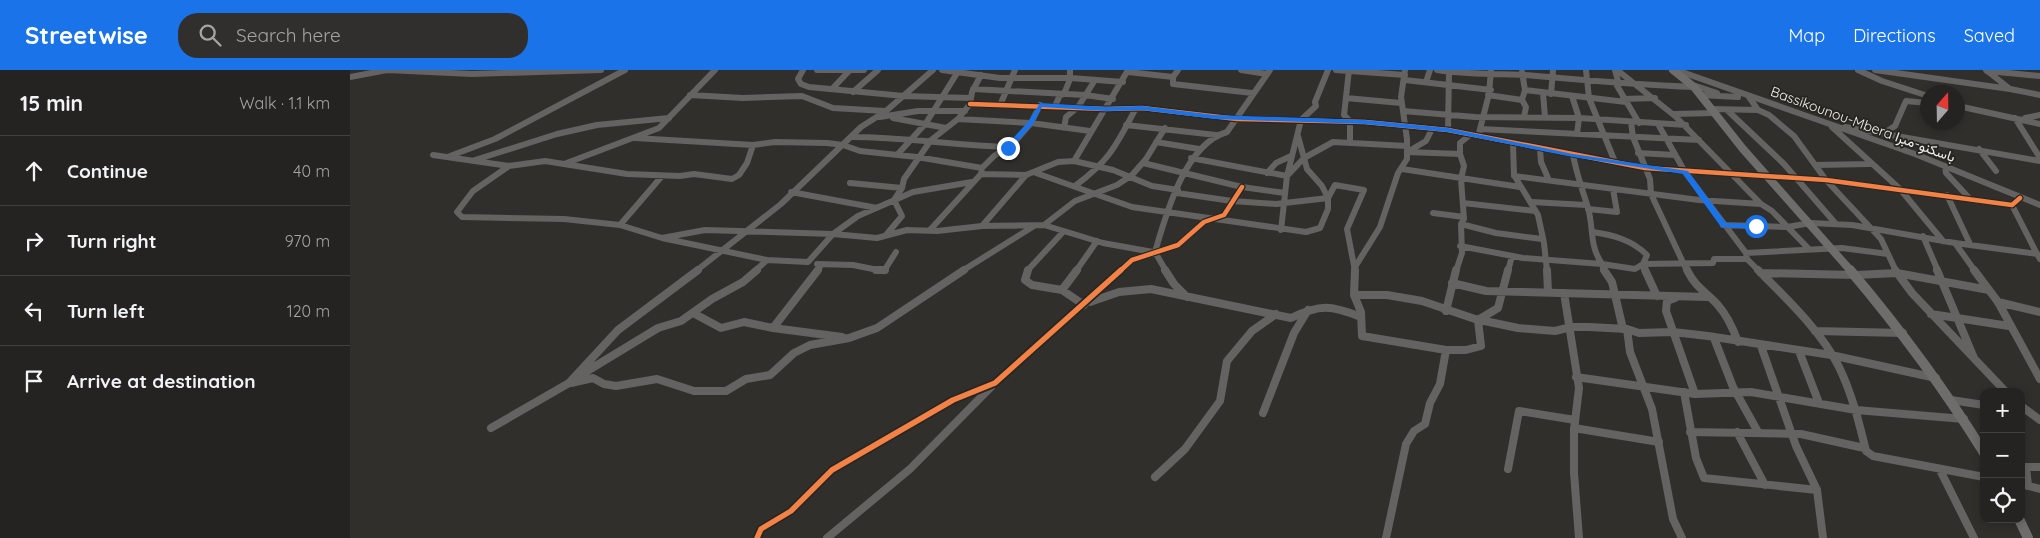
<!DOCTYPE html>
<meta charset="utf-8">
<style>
body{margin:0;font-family:Quicksand,Vazirmatn,sans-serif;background:#312f2e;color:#f1f3f6}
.controls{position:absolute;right:15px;bottom:15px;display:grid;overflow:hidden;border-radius:10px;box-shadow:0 2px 8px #0003}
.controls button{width:45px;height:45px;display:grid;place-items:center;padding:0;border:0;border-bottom:1px solid #42403f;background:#252321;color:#f1f3f6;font:25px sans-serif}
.compass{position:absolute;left:1570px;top:15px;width:45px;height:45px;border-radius:50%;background:#252321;box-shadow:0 2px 8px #0003;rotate:20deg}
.stop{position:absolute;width:15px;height:15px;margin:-11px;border:4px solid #1a73e8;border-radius:50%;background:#fff}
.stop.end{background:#1a73e8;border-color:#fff;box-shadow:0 1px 5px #0008}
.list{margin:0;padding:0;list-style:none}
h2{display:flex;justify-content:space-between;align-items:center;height:65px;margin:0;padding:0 20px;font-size:21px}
h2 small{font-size:16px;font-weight:400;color:#a3a4a5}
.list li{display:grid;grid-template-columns:32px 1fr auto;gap:15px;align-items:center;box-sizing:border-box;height:70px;padding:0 20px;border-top:1px solid #42403f}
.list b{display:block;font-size:19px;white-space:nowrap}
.list em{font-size:16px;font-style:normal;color:#a3a4a5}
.icon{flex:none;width:28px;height:28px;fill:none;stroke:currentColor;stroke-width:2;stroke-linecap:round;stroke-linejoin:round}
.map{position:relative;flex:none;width:1690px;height:468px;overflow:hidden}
header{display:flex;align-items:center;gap:30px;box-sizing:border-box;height:70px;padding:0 25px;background:#1a73e8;color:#fff}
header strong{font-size:24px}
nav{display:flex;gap:28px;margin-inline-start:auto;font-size:18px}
.search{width:350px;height:45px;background:#312f2e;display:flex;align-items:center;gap:12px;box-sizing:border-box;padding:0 18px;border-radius:20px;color:#a3a4a5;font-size:19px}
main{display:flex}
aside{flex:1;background:#252321}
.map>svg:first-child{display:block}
</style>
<header>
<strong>Streetwise</strong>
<div class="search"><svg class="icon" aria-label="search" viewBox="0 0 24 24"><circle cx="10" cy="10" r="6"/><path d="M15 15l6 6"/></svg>Search here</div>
<nav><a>Map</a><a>Directions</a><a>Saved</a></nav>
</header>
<main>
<aside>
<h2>15 min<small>Walk · 1.1 km</small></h2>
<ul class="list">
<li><svg class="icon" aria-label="ahead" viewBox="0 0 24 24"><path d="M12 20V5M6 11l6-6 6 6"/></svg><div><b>Continue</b></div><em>40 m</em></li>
<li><svg class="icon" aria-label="right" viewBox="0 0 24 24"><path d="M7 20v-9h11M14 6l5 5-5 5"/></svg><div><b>Turn right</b></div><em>970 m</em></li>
<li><svg class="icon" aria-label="left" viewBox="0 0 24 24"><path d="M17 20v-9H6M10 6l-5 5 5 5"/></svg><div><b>Turn left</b></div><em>120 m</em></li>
<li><svg class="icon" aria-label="arrive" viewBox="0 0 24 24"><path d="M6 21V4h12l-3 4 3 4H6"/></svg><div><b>Arrive at destination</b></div></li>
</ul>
</aside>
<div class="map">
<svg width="1690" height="468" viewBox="0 0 1690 468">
<rect width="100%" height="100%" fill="#312f2c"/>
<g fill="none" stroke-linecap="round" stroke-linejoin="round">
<!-- minor-far1 -->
<path stroke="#646362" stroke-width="6" d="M453 0 448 9 451 14 459 17 554 26 620 28
M467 0H514
M592 0 650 8H721L773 12
M828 0 823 7V14L902 23
M891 0 917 4
M986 0 1055 5
M999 0 994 45 1000 51V72
M1087 0C1117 5 1145 3 1175 5 1232 10 1287 15 1344 17
M1236 0 1239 28 1265 92
M1265 0 1268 11 1266 14 1289 53
M1267 0 1325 46 1411 134 1422 141 1459 179
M1326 0 1565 84 1690 135
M1508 0 1532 11 1578 26
M1525 0 1660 19
M1636 0 1660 19 1690 25
M1637 1 1690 6
M778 2 823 7
M1172 2 1175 20 1172 30 1176 37 1174 47
M0 7 37 0 122 4 251 0
M1055 10 1141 20
M1076 12 1080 0
M1343 15 1367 23
M482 19 500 0
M623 19 735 25 763 29
M1175 20 1276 32
M503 22 528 0
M1193 23 1195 47
M1201 24 1203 0
M340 25 393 28 452 26 483 38 535 41
M1138 25 1172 30
M1350 25 1388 27
M1222 26 1229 48 1227 64
M1399 27 1408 40 1419 45 1444 66 1476 110 1531 169 1546 201
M996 28 1051 33
M1273 29 1305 28
M651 33 665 0
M620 34 756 39 792 38 887 49 1015 52 1098 60 1295 98 1476 110 1662 135 1670 128
M705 36 710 25 714 24 720 9V0
M1608 36 1690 54
M1361 39 1408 40
M1377 40 1434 94 1486 154
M1053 41 1125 47 1229 48 1336 55
M1324 44 1364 43
M530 47 568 41H615
M543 48 596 58
M1665 48 1690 88
M1675 48 1690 45
M608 49 681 53 690 35
M1281 52 1283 67 1300 109 1301 124 1337 201
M1308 54 1335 102 1396 183 1397 189 1409 201
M776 55 866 65
M1482 57 1550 119 1593 171
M1495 57 1690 91
M714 58 716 47 728 37 745 10
M1130 59 1349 70
M1098 60 1099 2
M1129 63 1139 24 1141 0
M1534 63 1545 56 1556 31 1578 33
M948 66 957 99 972 116 978 128 985 115 1014 120 997 159 1005 201
M502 67C555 67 607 76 660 77
M806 72 849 79
M1163 74 1164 105 1188 145 1194 173 1197 201
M403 75 425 72 477 73 493 75 510 81 567 87 632 98 631 104
M1190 79 1191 92 1198 108
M1629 79 1646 101
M1059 81 1076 71 1082 59
M1057 82 1110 84
M1288 83 1325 85
M548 84 576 53 609 0
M83 85 159 96 195 91 277 104 330 106 344 104 382 109 389 105 397 93 403 75 285 68
M1223 85C1227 106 1232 118 1238 138 1244 159 1239 175 1252 194L1285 199 1293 194 1363 193 1364 189H1397
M100 86 145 69 275 0
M841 88 937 106 954 88 983 72 1057 76
M125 90 207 64 247 55 319 48
M724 91 763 100 802 116 828 120
M793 93 892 117 935 123
M214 94 309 58 365 0
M1465 95 1520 94
M159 96 123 121 107 142 112 147 214 149 270 155 312 106
M1595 96 1596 103 1621 130
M632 98 644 86 663 74 681 53 740 61
M1052 99 1170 117
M686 103 782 137 956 162 970 158 978 139V128L926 134 882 131 827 123
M917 103 926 93 941 86
M676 105 632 156 694 155 725 131 767 115 782 105 796 89 815 58
M1164 106 1349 130 1411 134
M500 113 552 118
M725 116C760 90 766 76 786 38
M441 122 527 138
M1597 125 1620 174
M1182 132 1236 135
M1113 133 1185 141
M1662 135 1687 184 1690 185
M1238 139 1267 142 1263 119
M1083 143 1114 147
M1111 154 1146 163 1192 169
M270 155 312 168 417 190
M694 155 753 173 803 182
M1373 155 1437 157 1461 153 1502 155 1605 173 1687 184 1690 189
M580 160 631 104 676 105 708 92 724 91 778 0
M931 160 937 106 951 50 966 36 965 32 978 0
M1243 162C1263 165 1282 170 1297 185L1293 194 1296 201
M536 165 552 146 544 130 552 118 554 109 581 70 608 49 620 34 622 22 631 5
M1573 166 1588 201
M312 168 355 160 483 164 527 168 557 160 587 161 632 156
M1605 173 1625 201
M1110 176 1173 188 1252 194 1254 201
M1396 183 1492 178 1538 184
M467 194 503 195 533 201
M1005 197 1030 157 1048 103 1057 89V69L1051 27 1055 0
M346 201 431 134 511 57 536 41 583 0
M405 201 417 190 458 192 483 164 508 146 563 122 622 112
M467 201 471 195
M534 201 546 182
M612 201 684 156
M677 201 713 162
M726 201 747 171
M770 201 782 190 828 175 854 152 874 145 892 117
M816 201 805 182C816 144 835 74 877 62L920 0
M1106 201 1112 183 1111 154 1114 149 1111 109 1114 96 1110 84V73L1121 64
M1158 201 1162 186"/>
<!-- minor -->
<path stroke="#646362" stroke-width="8" d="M526 200H535
M678 200 675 210 682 215 712 220 734 235
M815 200 824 214 837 227
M1005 200 1004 225 1011 242 1012 266 1096 280
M1197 200 1198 222
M1254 200 1262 212 1273 259
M1295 200 1307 226
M1337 200C1346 218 1354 220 1367 234 1377 245 1383 258 1388 272
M1408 200C1435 227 1472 262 1489 297 1502 324 1509 352 1516 381L1523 386 1634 407
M1545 200 1562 223 1656 322
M1587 200 1624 288
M1624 200 1648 232 1690 309
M1411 203 1506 205 1547 203 1639 220
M1102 213 1136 221 1357 227
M712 220 727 200
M1214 223 1229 318 1224 360V403L1229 468
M1004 225H1037L1072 231 1125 249 1168 258 1205 261 1221 257H1239L1277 259 1289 263 1323 262 1358 266 1481 285 1586 308
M1325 228 1317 231 1316 241 1345 324
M740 232 769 222 801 219 941 248C970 234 981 235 1011 247
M1648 232 1690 242
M1096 241 1106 200
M343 243 371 258 394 252 423 258 468 200
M1581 244 1659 256
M423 258 492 267
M1277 259 1280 282 1302 339 1323 449 1332 468
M1465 261 1553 263
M1364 268 1383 317 1408 362
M1411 276 1446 376 1467 420 1473 468
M1449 281 1469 333
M229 306 308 258 331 251 362 229 393 212 407 200
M1226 307 1345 324 1401 322 1506 340 1614 349
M221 313 243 308 254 314 266 316 307 309 344 321H376L396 309 420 305 444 283 460 275 499 268 527 258 614 200
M1334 322 1346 388 1354 408 1467 420
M1601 330 1634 335
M1671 336 1690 350
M913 343 944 263 958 240
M141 358 219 313 268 260 348 200
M1224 358 1309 372
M1340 362 1451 364 1514 378
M1387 362 1415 415
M1158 399 1169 341 1225 350
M1590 400 1624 468
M805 407 835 379 870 331 877 291 902 261 926 244
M1671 414 1690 419
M1678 416 1676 397H1690
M407 468 411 459 441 441 482 400 603 330 645 313 771 200
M477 468 560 399 642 316
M1036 468 1056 374 1064 361 1075 354 1080 333 1090 314 1096 280H1116L1131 276 1128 250 1148 238 1158 200"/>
<!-- major-far1 -->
<path stroke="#6e6d6c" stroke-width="8" d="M1323 0 1344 17 1393 79 1501 201"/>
<!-- major -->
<path stroke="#6e6d6c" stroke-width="10" d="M1500 200C1549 258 1594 318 1634 383
M1669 449 1678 468"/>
<defs>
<path id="cycleway-far1" d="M620 34 756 39 792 38 887 49 1015 52 1098 60 1295 98 1476 110 1662 135 1670 128
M770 201 782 190 828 175 854 152 874 145 892 117"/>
<path id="cycleway" d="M407 468 411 459 441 441 482 400 603 330 645 313 771 200"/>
</defs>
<!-- cycleway-far1 casing -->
<use href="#cycleway-far1" stroke="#282621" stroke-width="7"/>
<!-- cycleway casing -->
<use href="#cycleway" stroke="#282621" stroke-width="9"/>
<!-- cycleway-far1 -->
<use href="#cycleway-far1" stroke="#f48246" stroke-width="4.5"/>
<!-- cycleway -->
<use href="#cycleway" stroke="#f48246" stroke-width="5.5"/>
</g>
<!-- route -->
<path fill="#1a73e8" d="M690 33 756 37 792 36 865 45 1015 50 1098 58 1223 84 1338 101 1376 153 1406 154 1409 156 1406 159 1371 157 1333 104 1223 87 1098 62 1015 54 865 49 792 40 756 41 692 37 683 54 660 80H655V77L678 52Z"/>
<g text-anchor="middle" stroke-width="4" stroke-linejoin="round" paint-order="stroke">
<!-- far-street labels -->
<g font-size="14" fill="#f3f1ee" stroke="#282621">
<text transform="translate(1513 54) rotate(20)" y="5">Bassikounou-Mbera باسكنو-مبرا</text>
</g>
</g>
</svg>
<div class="controls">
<button>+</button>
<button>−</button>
<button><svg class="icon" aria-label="locate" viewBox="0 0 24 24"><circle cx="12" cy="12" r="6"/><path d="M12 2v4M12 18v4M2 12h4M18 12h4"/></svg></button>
</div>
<svg class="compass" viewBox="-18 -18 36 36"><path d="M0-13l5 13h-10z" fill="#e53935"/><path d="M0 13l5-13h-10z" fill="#a3a4a5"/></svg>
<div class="stop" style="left:1406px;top:156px"></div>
<div class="stop end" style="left:658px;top:78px"></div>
</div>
</main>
